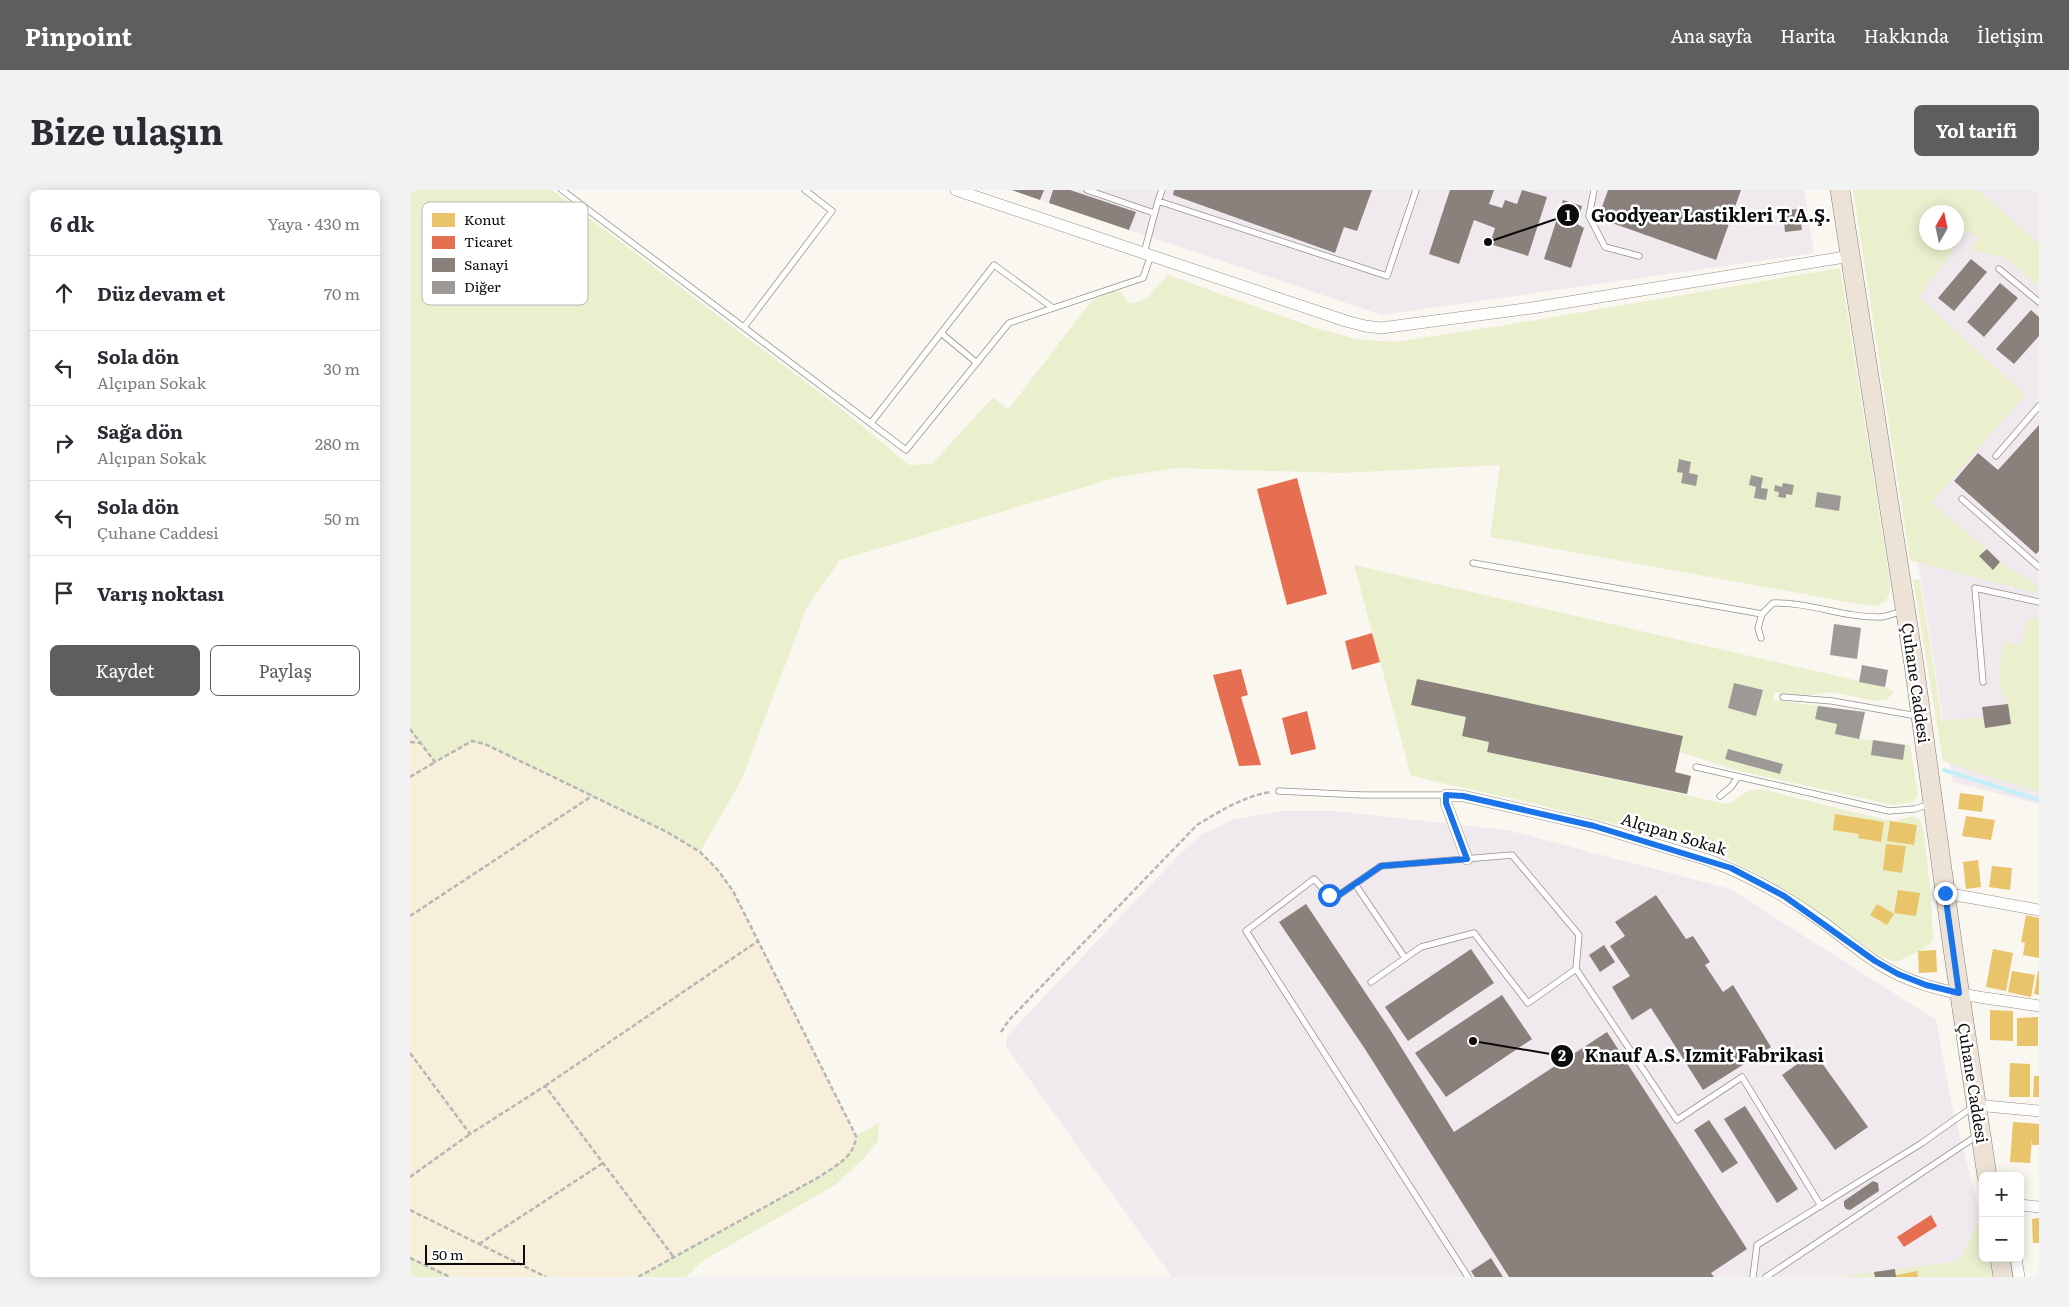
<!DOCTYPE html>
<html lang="tr">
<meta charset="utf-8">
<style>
body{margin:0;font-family:Literata,serif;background:#f2f2f3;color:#2b2b33}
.controls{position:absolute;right:15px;bottom:15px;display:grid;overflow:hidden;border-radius:8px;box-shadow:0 2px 12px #0003}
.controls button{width:45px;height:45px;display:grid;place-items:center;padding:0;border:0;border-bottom:1px solid #e1e1e2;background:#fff;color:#2b2b33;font:25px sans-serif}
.compass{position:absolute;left:1509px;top:15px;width:45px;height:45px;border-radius:50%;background:#fff;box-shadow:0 2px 12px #0003;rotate:9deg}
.scale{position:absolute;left:15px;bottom:12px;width:100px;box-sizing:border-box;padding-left:5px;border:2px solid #0c0c0c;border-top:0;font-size:14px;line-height:18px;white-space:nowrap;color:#0c0c0c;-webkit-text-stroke:4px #fff;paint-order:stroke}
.stop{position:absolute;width:15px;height:15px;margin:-11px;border:4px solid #1a73e8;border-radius:50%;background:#fff}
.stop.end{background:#1a73e8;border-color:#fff;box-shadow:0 1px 5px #0008}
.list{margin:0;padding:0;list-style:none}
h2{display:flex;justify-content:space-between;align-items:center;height:65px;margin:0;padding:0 20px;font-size:21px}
h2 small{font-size:16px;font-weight:400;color:#7c7c81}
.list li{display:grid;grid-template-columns:32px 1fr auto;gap:15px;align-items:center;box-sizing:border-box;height:75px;padding:0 20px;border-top:1px solid #e1e1e2}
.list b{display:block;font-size:19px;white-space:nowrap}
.list p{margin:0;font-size:16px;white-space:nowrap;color:#7c7c81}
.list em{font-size:16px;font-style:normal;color:#7c7c81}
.actions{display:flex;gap:10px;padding:15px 20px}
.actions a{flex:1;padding:11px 0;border:1px solid #5f5e5c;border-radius:8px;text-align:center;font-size:18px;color:#5f5e5c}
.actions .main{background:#5f5e5c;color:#fff}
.icon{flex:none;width:28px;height:28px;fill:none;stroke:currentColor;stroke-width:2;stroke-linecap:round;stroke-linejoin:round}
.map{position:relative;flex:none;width:1629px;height:1087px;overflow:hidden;border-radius:8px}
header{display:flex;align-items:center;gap:30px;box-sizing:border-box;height:70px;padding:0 25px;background:#5f5e5c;color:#fff}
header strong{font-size:24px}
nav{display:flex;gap:28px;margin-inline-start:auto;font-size:18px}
.intro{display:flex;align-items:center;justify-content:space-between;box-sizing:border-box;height:120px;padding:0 30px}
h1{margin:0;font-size:35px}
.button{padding:12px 22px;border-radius:8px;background:#5f5e5c;color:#fff;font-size:18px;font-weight:700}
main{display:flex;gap:30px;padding:0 30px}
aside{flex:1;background:#fff;border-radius:8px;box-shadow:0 2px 12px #0003}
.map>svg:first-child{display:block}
</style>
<header>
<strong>Pinpoint</strong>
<nav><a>Ana sayfa</a><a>Harita</a><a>Hakkında</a><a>İletişim</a></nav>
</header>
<div class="intro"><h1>Bize ulaşın</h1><a class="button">Yol tarifi</a></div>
<main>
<aside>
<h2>6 dk<small>Yaya · 430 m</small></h2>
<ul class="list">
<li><svg class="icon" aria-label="ahead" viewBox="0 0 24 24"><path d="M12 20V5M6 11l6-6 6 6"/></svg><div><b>Düz devam et</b></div><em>70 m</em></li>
<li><svg class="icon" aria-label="left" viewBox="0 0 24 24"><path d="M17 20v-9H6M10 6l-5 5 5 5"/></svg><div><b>Sola dön</b><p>Alçıpan Sokak</p></div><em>30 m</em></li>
<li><svg class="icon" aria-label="right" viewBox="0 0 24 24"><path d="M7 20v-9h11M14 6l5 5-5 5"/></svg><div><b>Sağa dön</b><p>Alçıpan Sokak</p></div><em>280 m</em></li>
<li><svg class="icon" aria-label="left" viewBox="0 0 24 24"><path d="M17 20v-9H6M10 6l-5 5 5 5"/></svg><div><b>Sola dön</b><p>Çuhane Caddesi</p></div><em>50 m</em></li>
<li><svg class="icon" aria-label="arrive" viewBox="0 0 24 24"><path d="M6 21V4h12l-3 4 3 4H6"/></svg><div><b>Varış noktası</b></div></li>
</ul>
<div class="actions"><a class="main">Kaydet</a><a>Paylaş</a></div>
</aside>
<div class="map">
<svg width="1629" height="1087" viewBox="0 0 1629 1087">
<rect width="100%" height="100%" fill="#faf6f0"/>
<!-- industrial -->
<path fill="#f0e9ee" d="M601 0H1394L1404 63 972 125Z
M1568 0H1629V614L1543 592 1502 334 1615 205 1509 107 1580 9Z
M870 621H925L1097 640 1320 699 1526 830 1542 916 1571 1028 1549 1071 1427 1087H762L596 857 597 846 768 666 791 645 822 630Z"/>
<!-- farmland -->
<path fill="#f8efdb" d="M0 539 25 571 62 551 75 554 257 642 293 665 307 679 323 701 446 946V956L436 969 409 987 228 1087H40L0 1068Z"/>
<!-- green -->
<path fill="#eaf0ce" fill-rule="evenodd" d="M0 0H142L430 218 499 275 522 274 583 207 598 220 681 111 703 101 711 102 720 114 736 109 758 85 905 138 946 149 985 152 1096 135 1430 78 1481 397 1477 409 1468 416 1454 415 1080 347 1090 275 932 283 765 278 704 288 430 370 397 417 332 589 290 662 257 642 75 554 62 551 25 572 0 539Z
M1443 0H1568L1629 54V96L1595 68 1559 60 1569 48 1557 41 1509 107 1615 205 1521 313 1577 359 1569 367 1582 379 1590 372 1627 395 1626 400 1622 402 1500 370ZM1516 22H1546V52H1516Z
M944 375 1475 497 1485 502 1477 509 1465 511 1422 502 1395 506 1365 502 1363 510 1455 522 1450 549 1500 555 1508 606 1503 612 1484 615 1329 581 1270 562 1273 546 1007 489 1001 515 1056 527 1079 552 1077 562 1317 614C1334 607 1333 598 1354 600L1472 629 1485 631 1502 626 1509 629 1513 638C1517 670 1521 700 1522 732 1522 738 1525 745 1522 751 1518 758 1494 769 1485 772L1472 767 1448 752 1361 691 1315 667 1208 635 1113 611 1001 586Z
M1503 389 1510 390 1532 531 1573 527 1575 538 1600 534 1598 514 1590 498V476L1593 452 1611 456 1616 432 1621 428 1629 429V602L1533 571Z
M469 933 468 951 455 967 425 995 291 1072 276 1087H228L409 987C425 976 445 967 446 946Z
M1571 1028 1573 1068H1580L1583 1087H1427L1549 1071Z
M0 1068 40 1087H0Z"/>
<!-- homes -->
<path fill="#e9c46a" d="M1550 603 1574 606 1572 622 1548 619Z
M1425 624 1474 632 1471 652 1448 648 1449 644 1423 640Z
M1556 626 1585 630 1581 650 1552 646Z
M1480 631 1507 635 1504 655 1477 651Z
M1476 654 1496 656 1492 683 1473 680Z
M1568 670 1571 697 1556 699 1553 672Z
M1582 676 1602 678 1600 700 1579 697Z
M1488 700 1510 703 1506 726 1484 723Z
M1467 714 1484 724 1477 735 1460 725Z
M1616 725 1629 728V768L1613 765 1615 753 1611 752Z
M1583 759 1603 763 1596 801 1576 797Z
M1526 760 1527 782 1509 783 1508 761Z
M1602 781 1625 785 1621 807 1598 802Z
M1628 781H1629V805L1624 804Z
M1580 820 1603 821V851L1580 850Z
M1628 827V856H1607V828Z
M1600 873 1620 874V907H1599Z
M1624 886H1629V907H1623Z
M1603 932 1629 934V955H1622V948L1620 973 1600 972Z
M1629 1028V1053H1623L1622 1029Z
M1507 1081 1508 1087H1482V1086Z"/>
<!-- shops -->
<path fill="#e76f51" d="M887 288 917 404 877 415 847 299Z
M962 443 970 472 942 480 935 451Z
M831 479 838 505 831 507 851 575 829 576 803 485Z
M897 521 906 559 881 565 872 528Z
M1521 1025 1527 1036 1494 1057 1487 1047Z"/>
<!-- industry -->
<path fill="#8a817c" d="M602 0H634L630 10Z
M643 0H660L726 22 719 40 639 13Z
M764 0H962L947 41 934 37 925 63 763 5Z
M1040 0H1084L1079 14 1092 18 1095 10 1107 14 1112 0 1137 7 1118 66 1080 54 1085 38 1064 30 1049 74 1019 64Z
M1198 0H1331L1306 70 1188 28Z
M1153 10 1172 16 1167 34 1174 38 1161 78 1134 69Z
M1389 19 1392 40 1375 42 1373 20Z
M1561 69 1577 82 1544 121 1528 108Z
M1590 93 1608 108 1574 147 1557 132Z
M1621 120 1629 127V146L1604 174 1586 159Z
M1629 235V361L1626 364 1544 291 1568 263 1588 280Z
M1577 359 1590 372 1583 380 1569 366Z
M1007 489 1273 546 1265 582 1281 586 1277 604 1077 562 1079 552 1052 546 1056 527 1001 515Z
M1598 514 1601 534 1575 538 1572 517Z
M1246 705 1276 749 1283 746 1300 772 1295 775 1313 802 1323 795 1361 857 1293 900 1241 818 1222 830 1202 797 1220 786 1200 756 1215 746 1205 732Z
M896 714 981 841 1044 942 1197 842 1337 1059 1301 1083 1304 1087H1099L955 859 869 732Z
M1194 755 1205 772 1190 782 1179 765Z
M1061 759 1084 793 998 851 975 817Z
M1092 805 1122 849 1036 907 1005 863Z
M1404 862 1458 937 1425 960 1372 885Z
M1335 916 1388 999 1367 1013 1314 929Z
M1299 930 1328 973 1312 983 1284 940Z
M1463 991 1468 993 1469 1001 1440 1020 1436 1019 1434 1016V1011Z
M1081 1068 1093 1087H1065L1061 1081Z
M1485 1079 1486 1087H1465L1464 1082Z"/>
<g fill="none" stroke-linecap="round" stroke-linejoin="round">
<!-- stream -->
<path stroke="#c3f0f8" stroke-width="4" d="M1534 580 1629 610"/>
</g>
<!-- building -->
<path fill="#9d9996" d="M1269 269 1281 272 1279 283 1288 285 1286 296 1271 293 1273 283 1267 282Z
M1341 285 1353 288 1351 298 1358 299 1356 310 1344 308 1346 297 1339 295Z
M1373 293 1384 295 1382 305 1376 304V308L1368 307 1369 302 1364 301 1365 295 1372 297Z
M1407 302 1431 306 1429 321 1405 317Z
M1424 434 1451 438 1447 469 1420 465Z
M1452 475 1478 480 1475 497 1449 492Z
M1324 493 1353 500 1346 526 1318 518Z
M1408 516 1455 522 1449 549 1425 544 1427 534 1405 529Z
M1463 550 1495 555 1493 570 1461 565Z
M1318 559 1373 574 1370 584 1315 569Z"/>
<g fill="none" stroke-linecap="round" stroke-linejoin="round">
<defs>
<path id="lane" d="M152 0 496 260 599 133 733 88 741 65
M677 0 744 23
M1184 0 1179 26 1195 57 1229 66
M748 11 752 0
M734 63 748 11 977 86 1006 0
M1589 79 1629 112
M334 137 422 21 395 0
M531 143 567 173
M461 233 584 75 643 118
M1586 266 1629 216
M1552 309 1629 377
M1063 373 1352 424 1363 413C1400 412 1434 428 1471 427 1478 426 1486 423 1493 421
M1351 448 1348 438 1352 424
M1573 492 1565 398 1629 412
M1373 507 1422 511 1507 526
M1286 577 1479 621 1504 619 1521 614
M869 601 952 605H1036
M1310 606 1321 597 1328 587
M945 694 995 768
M961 792 1011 757 1064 743 1118 813 1166 779 1267 930 1332 887 1411 1016
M1058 1087 836 741 904 689 923 709 971 676 1102 665 1169 745 1166 779
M1343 1087 1347 1055 1512 953 1564 916
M1356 1087 1568 945"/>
<path id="street" d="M546 0 936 131 955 136 971 138 1122 118 1441 66
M1057 669 1036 613V605L1053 606 1184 636 1298 670C1339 685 1376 706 1411 731 1436 749 1461 772 1489 785 1532 805 1582 808 1629 816
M1535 703 1629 720
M1566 915 1629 921
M1610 1015 1629 1017
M1606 1068 1609 1087"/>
<path id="primary" d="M1430 0 1504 475 1542 752 1577 986
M1590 1068 1593 1087"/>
</defs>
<!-- lane casing -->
<use href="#lane" stroke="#93918f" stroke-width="7"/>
<!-- street casing -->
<use href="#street" stroke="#93918f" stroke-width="12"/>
<!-- primary casing -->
<use href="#primary" stroke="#807f7c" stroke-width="20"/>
<!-- path -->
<path stroke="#b7b6b5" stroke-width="2.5" stroke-dasharray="5 2.5" stroke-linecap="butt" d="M0 539 25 572 62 551 75 554 257 642 290 662 307 679 323 701 446 946C445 967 425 976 409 987L228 1087
M0 552 11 553
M0 587 25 572
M0 726 182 606
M591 842 599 830 787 635C810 621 832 607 860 602
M0 863 60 944 135 896 263 1066
M135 896 348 751
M0 987 60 944
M0 1020 136 1087
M69 1054 193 973
M0 1068 40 1087"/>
<!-- lane -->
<use href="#lane" stroke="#fefefd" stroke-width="5.5"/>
<!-- street -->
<use href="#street" stroke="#fefefd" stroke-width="11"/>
<!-- primary -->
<use href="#primary" stroke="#ece2d6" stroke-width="19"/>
</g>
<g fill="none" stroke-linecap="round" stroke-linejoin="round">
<!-- route -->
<path stroke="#1a73e8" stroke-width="6" d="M919 705 923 709 971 676 1057 669 1036 613V605L1053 606 1184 636 1321 678 1374 706 1465 771 1488 784 1516 795 1549 803 1535 703"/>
</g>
<g text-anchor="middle" stroke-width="5" stroke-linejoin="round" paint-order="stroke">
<!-- street labels -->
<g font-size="16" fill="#0c0c0c" stroke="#fff">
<text transform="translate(1506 493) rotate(82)" y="6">Çuhane Caddesi</text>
<text transform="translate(1264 644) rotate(17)" y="6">Alçıpan Sokak</text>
<text transform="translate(1563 893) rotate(81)" y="6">Çuhane Caddesi</text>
</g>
</g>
<!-- legend -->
<rect x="12" y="12" width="166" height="103" rx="8" fill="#fff" stroke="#b6b6b6" stroke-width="1"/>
<rect x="22" y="23" width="23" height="14" fill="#e9c46a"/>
<rect x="22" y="46" width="23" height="13" fill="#e76f51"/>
<rect x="22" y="68" width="23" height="14" fill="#8a817c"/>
<rect x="22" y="91" width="23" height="13" fill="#9d9996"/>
<g font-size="14" fill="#0c0c0c">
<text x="54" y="35">Konut</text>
<text x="54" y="57">Ticaret</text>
<text x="54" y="80">Sanayi</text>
<text x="54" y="102">Diğer</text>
</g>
<!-- callouts -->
<path fill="none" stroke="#0c0c0c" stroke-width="2" d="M1078 52L1158 25M1063 851L1152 866"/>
<g fill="#0c0c0c" stroke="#fff" stroke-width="2">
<circle cx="1078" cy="52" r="5"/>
<circle cx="1063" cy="851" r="5"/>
<circle cx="1158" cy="25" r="12"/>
<circle cx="1152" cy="866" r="12"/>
</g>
<g font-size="15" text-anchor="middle" font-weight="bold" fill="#fff">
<text x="1158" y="31">1</text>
<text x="1152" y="871">2</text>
</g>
<g font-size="18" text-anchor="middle" font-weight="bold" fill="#0c0c0c" stroke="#fff" stroke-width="5" stroke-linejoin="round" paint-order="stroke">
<text x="1301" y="32">Goodyear Lastikleri T.A.Ş.</text>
<text x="1294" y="872">Knauf A.S. Izmit Fabrikasi</text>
</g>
</svg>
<div class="controls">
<button>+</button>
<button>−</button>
</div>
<svg class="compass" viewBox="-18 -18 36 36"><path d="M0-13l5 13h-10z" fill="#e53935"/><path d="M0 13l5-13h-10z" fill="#7c7c81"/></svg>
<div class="scale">50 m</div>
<div class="stop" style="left:919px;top:705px"></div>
<div class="stop end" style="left:1535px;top:703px"></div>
</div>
</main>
